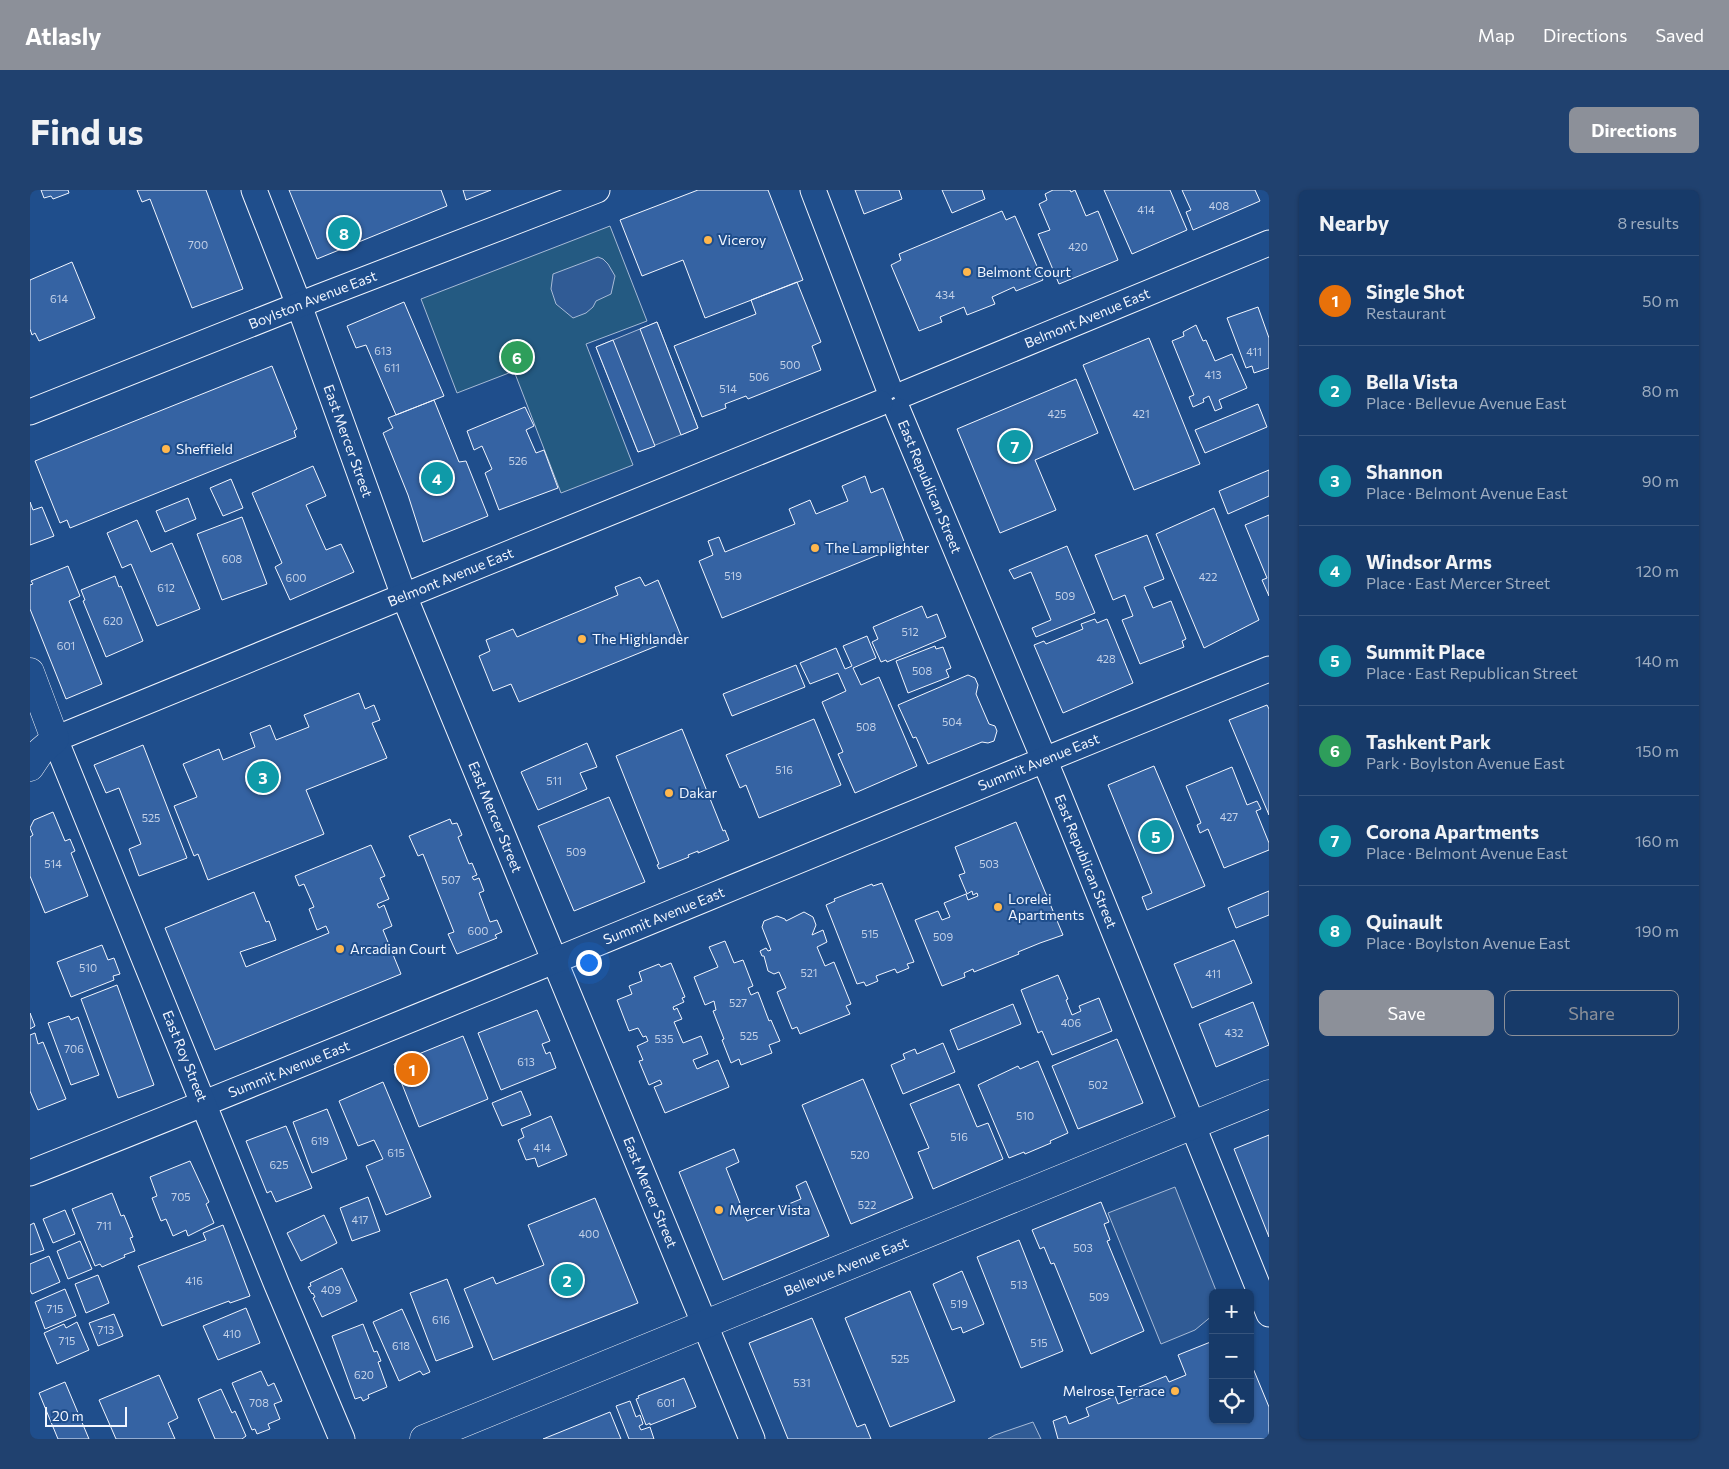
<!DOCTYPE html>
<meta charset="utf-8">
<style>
body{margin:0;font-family:Commissioner,sans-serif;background:#20416f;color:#f1f3f6}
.controls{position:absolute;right:15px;bottom:15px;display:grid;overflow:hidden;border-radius:8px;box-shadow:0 1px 4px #0004}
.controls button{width:45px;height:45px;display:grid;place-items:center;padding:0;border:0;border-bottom:1px solid #36547d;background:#173a69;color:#f1f3f6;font:25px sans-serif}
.scale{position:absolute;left:15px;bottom:12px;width:82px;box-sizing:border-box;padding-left:5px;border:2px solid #f2f6ff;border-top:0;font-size:14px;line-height:18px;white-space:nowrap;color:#f2f6ff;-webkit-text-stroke:4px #1f4e8c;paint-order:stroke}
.you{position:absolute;left:558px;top:772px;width:18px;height:18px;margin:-12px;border:4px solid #fff;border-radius:50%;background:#1a73e8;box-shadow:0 0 0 8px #1a73e833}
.badge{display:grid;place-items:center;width:32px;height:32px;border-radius:50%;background:#8c9099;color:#fff;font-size:16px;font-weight:700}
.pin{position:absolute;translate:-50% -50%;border:2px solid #fff;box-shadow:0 1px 5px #0006}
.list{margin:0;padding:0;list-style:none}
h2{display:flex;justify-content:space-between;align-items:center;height:65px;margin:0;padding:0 20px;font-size:21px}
h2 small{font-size:16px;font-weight:400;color:#9eadc0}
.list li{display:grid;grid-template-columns:32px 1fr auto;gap:15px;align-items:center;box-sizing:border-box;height:90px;padding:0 20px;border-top:1px solid #36547d}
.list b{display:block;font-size:19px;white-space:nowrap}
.list p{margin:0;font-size:16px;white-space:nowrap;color:#9eadc0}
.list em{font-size:16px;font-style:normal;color:#9eadc0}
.actions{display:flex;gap:10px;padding:15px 20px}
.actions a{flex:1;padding:11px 0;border:1px solid #8c9099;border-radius:8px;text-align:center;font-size:18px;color:#8c9099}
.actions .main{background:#8c9099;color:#fff}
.icon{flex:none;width:28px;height:28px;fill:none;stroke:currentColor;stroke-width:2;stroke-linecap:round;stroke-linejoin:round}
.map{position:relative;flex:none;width:1239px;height:1249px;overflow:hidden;border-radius:8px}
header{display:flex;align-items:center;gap:30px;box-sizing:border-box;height:70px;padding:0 25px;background:#8c9099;color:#fff}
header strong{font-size:24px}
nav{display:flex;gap:28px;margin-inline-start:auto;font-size:18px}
.intro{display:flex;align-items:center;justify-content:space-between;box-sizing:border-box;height:120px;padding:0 30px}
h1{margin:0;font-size:35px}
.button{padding:12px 22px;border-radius:8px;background:#8c9099;color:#fff;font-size:18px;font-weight:700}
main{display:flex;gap:30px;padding:0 30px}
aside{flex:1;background:#173a69;border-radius:8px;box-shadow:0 1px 4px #0004}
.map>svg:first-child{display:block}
</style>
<header>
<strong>Atlasly</strong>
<nav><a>Map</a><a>Directions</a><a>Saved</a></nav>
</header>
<div class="intro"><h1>Find us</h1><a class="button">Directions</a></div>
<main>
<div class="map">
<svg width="1239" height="1249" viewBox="0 0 1239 1249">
<rect width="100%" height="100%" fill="#1f4e8c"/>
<!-- green -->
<path fill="#245a82" stroke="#a8bbd7" d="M580 36 617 131 556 154 603 275 531 303 484 181 427 203 391 109Z"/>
<!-- parking -->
<path fill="#305b95" stroke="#a8bbd7" d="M568 67 573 69 578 74 585 86 581 104 566 111 563 117 556 123 543 128 526 114 521 99 523 84Z
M627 132 668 238 608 262 566 157Z
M1145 997 1187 1103H1183V1125L1165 1140 1131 1154 1078 1023Z
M1003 1232 1011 1249H958L965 1245Z"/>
<!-- building -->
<path fill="#3563a3" stroke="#f2f6ff" d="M11 0H38L39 3 23 9 21 6 14 8Z
M107 0H176L213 99 162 118 120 9 112 12Z
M259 0H411L417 16 287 69Z
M433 0H461L436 10Z
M668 0H738L773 90 675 128 653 70 612 86 590 30Z
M825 0H869L872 9 834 24Z
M912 0H952L955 9 922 23Z
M1023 0H1040L1041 2 1045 0 1056 26 1068 21 1088 70 1029 94 1008 44 1020 40 1009 14 1017 10 1015 4Z
M1074 0H1140L1157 40 1102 64Z
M1152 0H1225L1230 11 1163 40 1156 22 1161 20Z
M972 21 976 30 985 26 1013 90 986 101 984 97 962 107 965 114 937 125 934 117 910 127 912 132 889 141 861 75 871 70 869 64Z
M42 72 65 128 9 151 5 143 2 145 0 139V90Z
M767 92 791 152 782 156 791 180 718 209 716 206 695 214 696 218 672 227 644 156 726 124 721 110Z
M374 112 414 206 366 225 336 155 326 158 317 136Z
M1228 117 1239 148V178L1224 183 1222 176 1216 178 1197 128Z
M627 132 668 238 651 245 610 139Z
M1166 135 1173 151 1176 150 1185 171 1202 164 1217 198 1189 210 1192 218 1185 221 1179 206 1173 209 1174 212 1163 217 1159 207 1164 205 1142 151 1154 146 1153 142Z
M1119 148 1170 274 1104 300 1053 175Z
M583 150 625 256 608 262 566 157Z
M242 176 267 239 264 241 266 247 40 338 37 330 30 333 5 271Z
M1046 189 1068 243 1005 270 1026 320 970 343 927 239Z
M404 210 429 272 436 271 458 326 393 352 378 305 353 243 363 238 358 228Z
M1228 214 1237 237 1175 263 1165 240Z
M495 217 504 236 496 240 506 263 514 260 528 298 469 320 455 283 462 279 452 256 444 260 437 241Z
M283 276 296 306 276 315 296 360 311 354 324 382 260 410 245 377 252 373 222 303Z
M1239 280V306L1198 324 1189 301Z
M835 286 841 303 853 298 875 354 692 428 669 371 683 365 678 351 689 347 695 362 765 334 759 319 780 310 786 324 818 311 812 296Z
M201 289 213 318 193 326 180 298Z
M158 308 166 329 135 342 126 321Z
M0 312 3 320 12 317 24 346 0 355Z
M1184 318 1229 430 1174 458 1126 344Z
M1239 325V406L1232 390 1237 388 1215 335Z
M212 327 237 394 192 410 167 344Z
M107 330 121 362 142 353 170 419 127 436 101 374 92 378 77 343Z
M1117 345 1134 389 1114 397 1123 418 1141 411 1156 449 1152 451 1154 457 1110 474 1092 430 1103 426 1095 405 1083 410 1065 365Z
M1037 356 1065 423 1006 447 1002 438 1021 430 1001 382 984 389 979 380Z
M38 376 50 406 39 411 72 494 36 509 0 419V395L3 394 1 391Z
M85 386 89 397 91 396 113 451 76 467 53 411 55 410 51 400Z
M610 387 615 396 628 390 651 446 489 512 481 494 463 501 449 466 460 461 456 450 483 439 487 447 588 405 585 397Z
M892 416 897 428 907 424 916 447 857 472 856 470 851 472 842 452 848 449 843 437Z
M1065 429 1067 433 1077 429 1103 493 1033 523 1004 455 1014 451 1016 454 1053 439 1051 434Z
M837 446 846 468 823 478 831 495 849 487 887 576 825 603 808 564 813 562 792 512 816 501 808 483 780 494 770 473 806 458 815 479 822 476 813 456Z
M905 456 906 459 913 457 921 478 916 480 919 487 878 503 866 471Z
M766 475 775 497 702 526 693 504Z
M938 485 945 488 948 495 946 504 959 534 965 536 967 541 964 551 958 553 952 552 898 574 886 547 883 548 868 515Z
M329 503 335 519 344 515 350 530 342 533 357 568 276 600 294 644 178 690 168 664 164 666 144 616 167 607 153 574 189 559 193 570 225 557 220 543 240 535 246 550 279 537 274 525Z
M1237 515 1239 519V625L1199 530Z
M784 529 811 595 729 628 716 595 710 598 696 565Z
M652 539 693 641 695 640 699 650 668 663V661L658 665 659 667 629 679 627 675 629 674 586 566Z
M557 553 567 577 550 583 557 599 508 620 491 582Z
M113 555 157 668 109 686 99 659 111 654 89 598 76 603 64 575Z
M1124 576 1175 696 1117 720 1112 707 1122 703 1078 595Z
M1202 577 1217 615 1227 611 1231 619 1226 621 1239 653V660L1194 678 1178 639 1170 643 1167 635 1171 633 1156 596Z
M579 607 615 692 544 721 508 636Z
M23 622 35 651 40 649 45 661 41 663 58 706 15 723 0 686V647L3 645 0 638 4 630Z
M420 629 422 634 427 633 432 645 428 647 439 674 442 673 447 685 442 687 444 690 449 688 454 701 449 703 460 732 467 730 472 742 465 745 467 748 427 764 418 744 424 742 393 664 388 666 379 646Z
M986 632 1033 745 1010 753 988 762 989 764 944 782 943 779 934 783 935 787 912 796 885 730 908 721 912 730 920 727 914 713 936 704 938 710 948 706 947 703 943 705 942 701 937 704 929 685 935 683 925 657Z
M341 655 355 686 350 688 359 709 347 714 349 718 354 715 362 736 353 740 371 784 185 860 135 738 224 702 236 732 239 731 246 750 210 762 216 777 299 743 296 736 287 740 279 719 284 717 274 694 269 696 265 686Z
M852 693 884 772 877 774 879 778 867 783 865 779 846 786 848 791 836 796 834 792 827 794 796 715 805 711 804 709 842 694 843 696Z
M1239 701V725L1206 738 1198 718Z
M774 722 783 727 786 735 782 745 793 740 797 752 787 757 795 776 804 772 821 814 816 816 820 824 770 844 767 837 762 839 747 802 756 798 749 782 744 784 738 781 734 766H732L730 761 736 758 738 761 741 760 732 737 734 731 747 726 755 729 756 731Z
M1204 750 1222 793 1162 818 1144 774Z
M695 751 704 773 713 770 723 796 718 798 721 805 728 802 739 831 741 830 750 851 739 855 742 863 711 875 709 869 701 873 692 850 694 849 683 821 686 820 684 811 675 815 664 787 688 777 679 757Z
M72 755 78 770 84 768 90 784 83 786 84 790 41 807 27 772Z
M641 773 655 807 652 808 654 812 643 817 644 820 647 818 652 829 644 832 653 853 671 846 678 864 663 870 667 879 688 870 699 897 635 923 624 897 632 894 630 890 619 895 609 871 613 870 607 856 618 851 616 846 613 847 608 838 599 841 587 810 602 804 599 796 612 791 609 782 629 774 631 777Z
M1028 785 1038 809 1036 810 1042 825 1051 821 1049 816 1069 808 1082 841 1022 865 1012 841 1008 843 991 800Z
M87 795 124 895 88 908 51 809Z
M1223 812 1239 855 1186 877 1169 834Z
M983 814 991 834 928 860 920 840Z
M507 820 520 851 512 854 516 864 520 862 526 878 471 900 448 843Z
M0 823 5 836 0 839Z
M39 826 41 830 48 827 69 885 41 895 18 833Z
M5 843 8 854 13 852 36 909 8 920 0 901V845Z
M433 846 458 909 389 937 364 874Z
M1087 849 1113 913 1048 939 1022 876Z
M913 853 925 882 873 904 861 875 875 869 873 864 885 859 887 864Z
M1008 871 1038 943 1020 951 1021 953 995 964 994 962 979 968 948 895 988 876 990 879Z
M833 889 883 1008 821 1034 772 915Z
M353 892 401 1007 356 1025 336 976 353 969 344 950 328 956 309 911Z
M929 894 947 937 958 933 973 969 903 999 888 962 899 958 880 914Z
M491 901 501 925 472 936 462 913Z
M297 919 317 969 282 983 263 932Z
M521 926 537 965 508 977 505 968 496 970 488 950 494 947 491 939Z
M256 936 282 998 246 1012 241 1001 237 1003 216 951Z
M1239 945V1047L1204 959Z
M704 959 709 972 696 978 717 1031 771 1009 766 996 776 991 799 1046 693 1090 649 982Z
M160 971 179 1012 176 1014 184 1033 158 1046 156 1040 143 1046 136 1029 131 1031 122 1008 127 1006 120 987Z
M82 1003 91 1026 94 1025 103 1047 100 1048 105 1061 94 1065 95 1067 72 1077 70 1074 65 1076 42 1019Z
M338 1007 350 1041 322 1051 310 1018Z
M565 1008 608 1113 463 1170 434 1099 463 1087 466 1094 514 1075 498 1035Z
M1071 1012 1079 1032 1074 1034 1080 1050 1077 1051 1114 1141 1061 1164 1024 1073 1021 1074 1014 1057 1010 1059 1002 1040Z
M35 1020 45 1044 23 1053 13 1029Z
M294 1025 307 1053 271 1071 257 1043Z
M4 1033 14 1060 0 1065V1035Z
M193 1035 220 1106 200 1113 199 1111 132 1136 108 1076 176 1050 173 1043Z
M989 1050 1033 1161 991 1178 947 1067Z
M50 1051 62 1079 38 1089 27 1061Z
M19 1066 30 1092 2 1104 0 1100V1074Z
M312 1078 327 1111 292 1127 283 1108 285 1107 283 1103 282 1104 278 1097 281 1096 280 1093Z
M932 1081 954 1134 933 1143 931 1137 922 1140 903 1094Z
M68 1085 79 1113 56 1123 45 1094Z
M417 1089 443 1157 406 1171 380 1103Z
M35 1099 46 1126 15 1139 5 1112Z
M880 1101 925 1211 860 1237 815 1128Z
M216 1118 230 1153 188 1170 173 1136Z
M372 1119 400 1182 393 1185 390 1181 369 1191 343 1132Z
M84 1124 93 1146 68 1156 59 1133Z
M782 1128 827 1237 835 1234 841 1249H758L719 1153Z
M47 1132 59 1160 27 1174 14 1143 34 1134 36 1138Z
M333 1134 344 1162 347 1161 351 1171 348 1172 357 1197 338 1205 339 1208 333 1211 331 1207 325 1209 302 1146Z
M1183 1151V1230H1220V1171L1239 1217V1249H1028L1023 1231 1036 1226 1039 1234 1059 1226 1056 1218 1085 1206 1088 1214 1110 1205 1107 1198 1136 1186 1139 1192 1156 1185 1148 1165Z
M231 1181 238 1196 244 1193 252 1211 244 1214 250 1229 238 1234 240 1239 227 1244 225 1239 222 1240 202 1193Z
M129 1185 148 1228 138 1233 145 1249H86L69 1210Z
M654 1188 666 1217 620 1235V1233L616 1235 606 1209 609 1208 608 1206Z
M35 1192 59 1249H28L9 1203Z
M191 1199 202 1223 205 1221 216 1246 212 1249H185L168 1209Z
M600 1211 606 1227 610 1225 613 1234 609 1236 611 1240 620 1237 624 1249H599L586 1216Z
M580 1222 591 1249H513Z"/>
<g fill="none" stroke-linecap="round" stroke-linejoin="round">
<defs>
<g id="minor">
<path id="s1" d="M224 0 269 115 374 406 722 1249"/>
<path d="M783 0 858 196"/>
<path id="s2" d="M876 203 1239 53"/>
<path id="s3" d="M868 221 1024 593 1239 1124"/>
<path id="s4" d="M0 222 289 107 567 0"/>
<path id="s5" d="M0 983C414 819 825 645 1239 479"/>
<path id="s6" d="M312 1249 247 1095 25 549 374 406 850 213"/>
</g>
<g id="tertiary">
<path d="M0 482 25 549 10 562 0 577"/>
<path id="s7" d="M394 1249 1239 904"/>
</g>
</defs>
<!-- minor casing -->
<use href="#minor" stroke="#f2f6ff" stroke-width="27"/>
<!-- tertiary casing -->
<use href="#tertiary" stroke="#f2f6ff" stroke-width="29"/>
<!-- minor -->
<use href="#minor" stroke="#1f4e8c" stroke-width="25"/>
<!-- tertiary -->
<use href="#tertiary" stroke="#1f4e8c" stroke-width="28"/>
</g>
<!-- markers -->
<g fill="#ffb74d" stroke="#1f4e8c" stroke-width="2">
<circle cx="678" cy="50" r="5"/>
<circle cx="937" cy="82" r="5"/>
<circle cx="136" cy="259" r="5"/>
<circle cx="785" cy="358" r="5"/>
<circle cx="552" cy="449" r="5"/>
<circle cx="639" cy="603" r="5"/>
<circle cx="968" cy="717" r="5"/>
<circle cx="310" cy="759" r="5"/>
<circle cx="689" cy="1020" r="5"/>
<circle cx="1145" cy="1201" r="5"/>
</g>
<g text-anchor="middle" stroke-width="4" stroke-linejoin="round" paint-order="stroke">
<!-- number labels -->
<g font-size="11" fill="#c3d1e8">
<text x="1189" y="20">408</text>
<text x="1116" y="24">414</text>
<text x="168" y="59">700</text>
<text x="1048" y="61">420</text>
<text x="915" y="109">434</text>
<text x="29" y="113">614</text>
<text x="353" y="165">613</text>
<text x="1224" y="166">411</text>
<text x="760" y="179">500</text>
<text x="362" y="182">611</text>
<text x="1183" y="189">413</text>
<text x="729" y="191">506</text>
<text x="698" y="203">514</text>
<text x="1027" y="228">425</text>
<text x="1111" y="228">421</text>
<text x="488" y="275">526</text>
<text x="202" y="373">608</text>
<text x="703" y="390">519</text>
<text x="1178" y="391">422</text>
<text x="266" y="392">600</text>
<text x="136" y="402">612</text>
<text x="1035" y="410">509</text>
<text x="83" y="435">620</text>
<text x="880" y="446">512</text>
<text x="36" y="460">601</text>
<text x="1076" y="473">428</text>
<text x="892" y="485">508</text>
<text x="922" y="536">504</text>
<text x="836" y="541">508</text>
<text x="754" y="584">516</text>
<text x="524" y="595">511</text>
<text x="1199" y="631">427</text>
<text x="121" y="632">525</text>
<text x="546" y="666">509</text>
<text x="23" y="678">514</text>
<text x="959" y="678">503</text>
<text x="421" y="694">507</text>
<text x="448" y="745">600</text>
<text x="840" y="748">515</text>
<text x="913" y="751">509</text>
<text x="58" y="782">510</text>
<text x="779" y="787">521</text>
<text x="1183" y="788">411</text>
<text x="708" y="817">527</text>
<text x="1041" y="837">406</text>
<text x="1204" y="847">432</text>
<text x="719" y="850">525</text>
<text x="634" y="853">535</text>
<text x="44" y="863">706</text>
<text x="496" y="876">613</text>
<text x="1068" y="899">502</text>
<text x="995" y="930">510</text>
<text x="929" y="951">516</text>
<text x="290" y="955">619</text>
<text x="512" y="962">414</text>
<text x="366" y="967">615</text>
<text x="830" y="969">520</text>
<text x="249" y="979">625</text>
<text x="151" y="1011">705</text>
<text x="837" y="1019">522</text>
<text x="330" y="1034">417</text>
<text x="74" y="1040">711</text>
<text x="559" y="1048">400</text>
<text x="1053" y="1062">503</text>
<text x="164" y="1095">416</text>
<text x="989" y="1099">513</text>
<text x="301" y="1104">409</text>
<text x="1069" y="1111">509</text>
<text x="929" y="1118">519</text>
<text x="25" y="1123">715</text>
<text x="411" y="1134">616</text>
<text x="76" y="1144">713</text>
<text x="202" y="1148">410</text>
<text x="37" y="1155">715</text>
<text x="1009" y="1157">515</text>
<text x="371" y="1160">618</text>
<text x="870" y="1173">525</text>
<text x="334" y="1189">620</text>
<text x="772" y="1197">531</text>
<text x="229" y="1217">708</text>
<text x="636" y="1217">601</text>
</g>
<!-- poi labels -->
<g font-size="14" fill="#f2f6ff" stroke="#1f4e8c" text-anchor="start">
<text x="688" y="55">Viceroy</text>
<text x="947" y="87">Belmont Court</text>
<text x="146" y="264">Sheffield</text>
<text x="795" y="363">The Lamplighter</text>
<text x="562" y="454">The Highlander</text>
<text x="649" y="608">Dakar</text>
<text x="978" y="714">Lorelei<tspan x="978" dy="16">Apartments</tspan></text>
<text x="320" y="764">Arcadian Court</text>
<text x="699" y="1025">Mercer Vista</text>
<text x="1135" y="1206" text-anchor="end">Melrose Terrace</text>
</g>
<!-- street labels -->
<g font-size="14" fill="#f2f6ff" stroke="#1f4e8c">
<text dy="5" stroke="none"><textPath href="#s4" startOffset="304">Boylston Avenue East</textPath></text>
<text dy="5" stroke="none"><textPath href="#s2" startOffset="196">Belmont Avenue East</textPath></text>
<text dy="5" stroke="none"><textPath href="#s1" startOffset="268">East Mercer Street</textPath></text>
<text dy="5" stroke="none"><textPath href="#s3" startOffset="82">East Republican Street</textPath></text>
<text dy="5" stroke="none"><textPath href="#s6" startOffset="1184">Belmont Avenue East</textPath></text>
<text dy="5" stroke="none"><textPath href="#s5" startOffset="1089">Summit Avenue East</textPath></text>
<text dy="5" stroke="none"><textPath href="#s1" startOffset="672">East Mercer Street</textPath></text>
<text dy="5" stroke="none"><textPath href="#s3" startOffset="488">East Republican Street</textPath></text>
<text dy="5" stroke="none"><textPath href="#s5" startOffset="684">Summit Avenue East</textPath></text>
<text transform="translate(155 866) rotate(68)" y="5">East Roy Street</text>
<text dy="5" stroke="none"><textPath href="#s5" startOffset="279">Summit Avenue East</textPath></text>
<text dy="5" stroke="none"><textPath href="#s1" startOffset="1078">East Mercer Street</textPath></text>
<text dy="5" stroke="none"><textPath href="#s7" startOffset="456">Bellevue Avenue East</textPath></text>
</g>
</g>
</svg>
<div class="controls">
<button>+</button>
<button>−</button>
<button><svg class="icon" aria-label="locate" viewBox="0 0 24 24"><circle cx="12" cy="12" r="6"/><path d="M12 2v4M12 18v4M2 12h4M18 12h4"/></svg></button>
</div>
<div class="scale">20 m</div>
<div class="you"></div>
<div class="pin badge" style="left:382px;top:879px;background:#e8710a">1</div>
<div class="pin badge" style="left:537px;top:1090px;background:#0f9aa8">2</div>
<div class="pin badge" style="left:233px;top:587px;background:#0f9aa8">3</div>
<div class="pin badge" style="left:407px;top:288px;background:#0f9aa8">4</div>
<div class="pin badge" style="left:1126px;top:646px;background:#0f9aa8">5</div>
<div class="pin badge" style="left:487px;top:167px;background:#2e9e5b">6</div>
<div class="pin badge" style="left:985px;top:256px;background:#0f9aa8">7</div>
<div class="pin badge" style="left:314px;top:43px;background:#0f9aa8">8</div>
</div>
<aside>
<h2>Nearby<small>8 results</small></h2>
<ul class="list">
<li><span class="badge" style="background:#e8710a">1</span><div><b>Single Shot</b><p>Restaurant</p></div><em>50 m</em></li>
<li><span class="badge" style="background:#0f9aa8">2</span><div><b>Bella Vista</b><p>Place · Bellevue Avenue East</p></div><em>80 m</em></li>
<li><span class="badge" style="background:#0f9aa8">3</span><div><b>Shannon</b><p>Place · Belmont Avenue East</p></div><em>90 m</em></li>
<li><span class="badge" style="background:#0f9aa8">4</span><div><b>Windsor Arms</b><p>Place · East Mercer Street</p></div><em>120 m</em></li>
<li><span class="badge" style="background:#0f9aa8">5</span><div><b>Summit Place</b><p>Place · East Republican Street</p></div><em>140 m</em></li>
<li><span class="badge" style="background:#2e9e5b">6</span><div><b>Tashkent Park</b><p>Park · Boylston Avenue East</p></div><em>150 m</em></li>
<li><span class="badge" style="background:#0f9aa8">7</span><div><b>Corona Apartments</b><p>Place · Belmont Avenue East</p></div><em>160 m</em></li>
<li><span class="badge" style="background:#0f9aa8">8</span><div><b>Quinault</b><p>Place · Boylston Avenue East</p></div><em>190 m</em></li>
</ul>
<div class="actions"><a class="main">Save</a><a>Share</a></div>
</aside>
</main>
